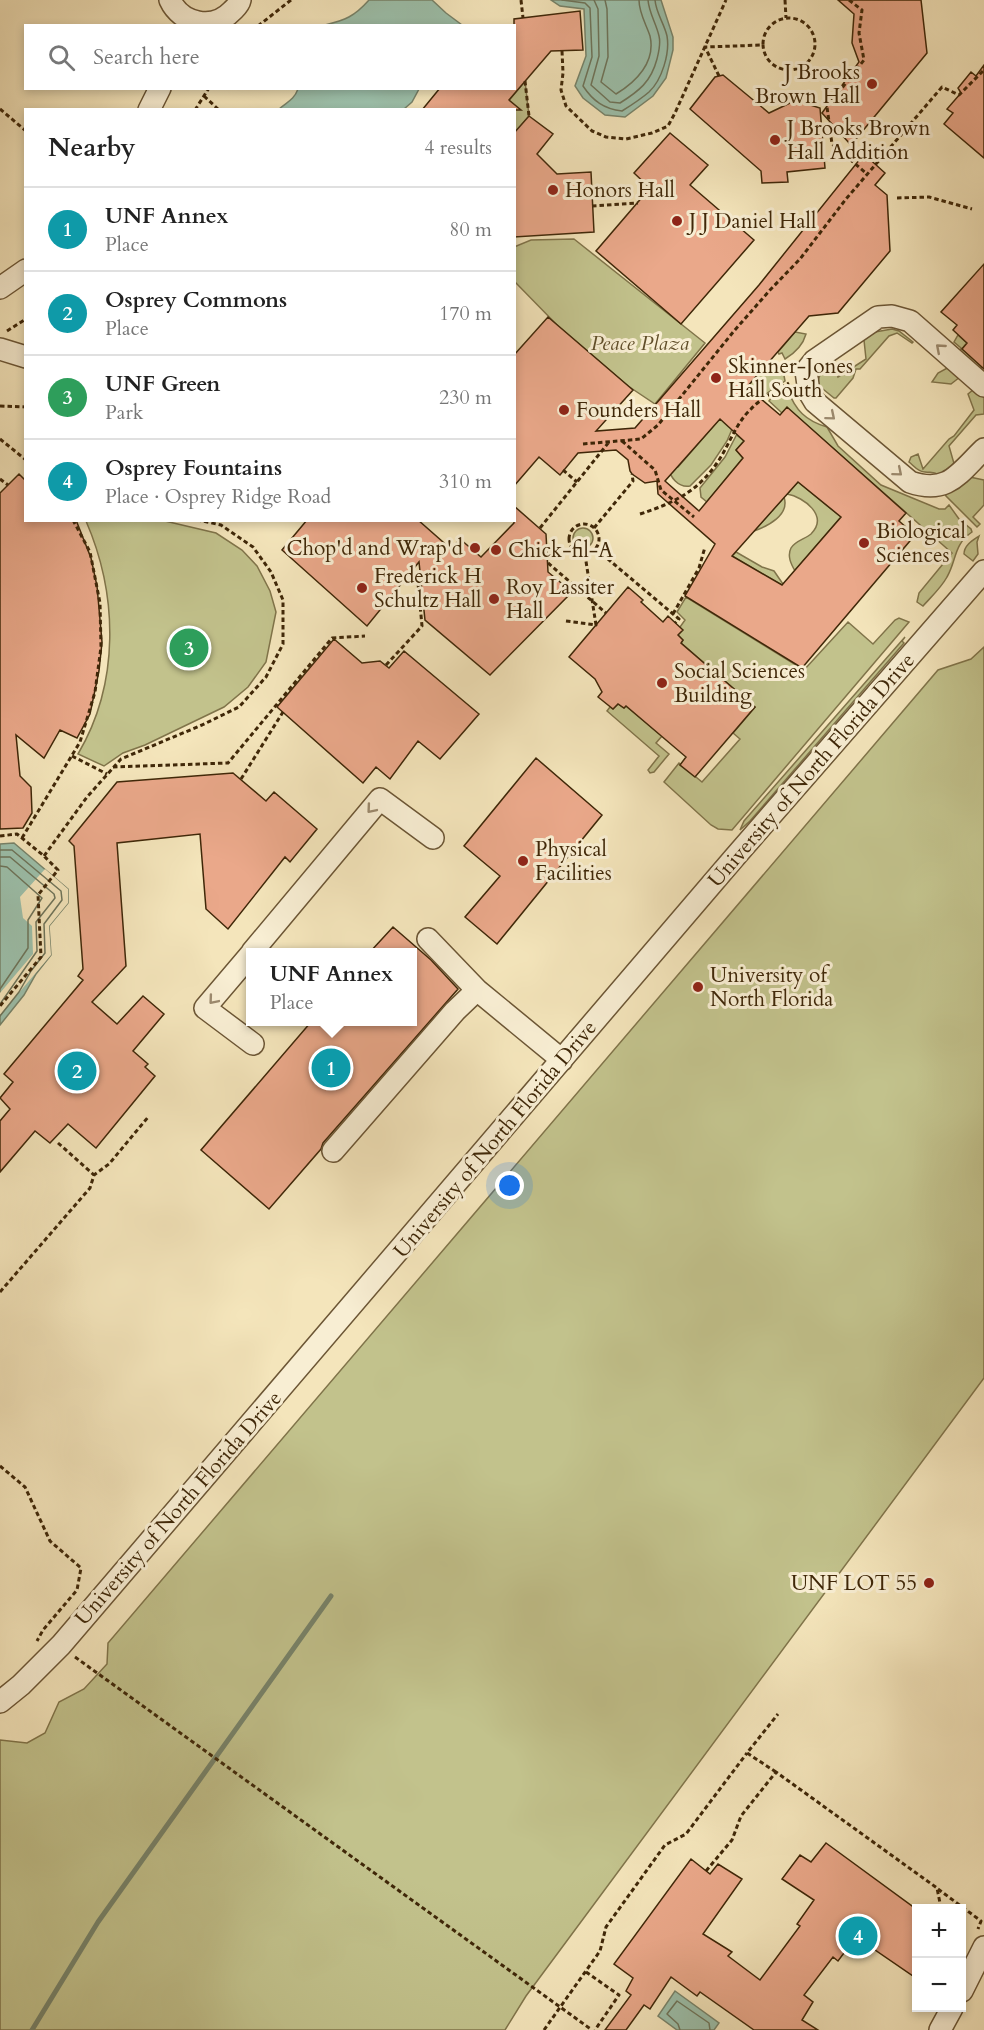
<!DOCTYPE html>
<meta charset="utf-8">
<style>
body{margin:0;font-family:Cardo,serif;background:#f6f6f6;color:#222}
.controls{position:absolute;right:18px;bottom:18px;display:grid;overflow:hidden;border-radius:0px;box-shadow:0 3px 9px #0003}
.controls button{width:54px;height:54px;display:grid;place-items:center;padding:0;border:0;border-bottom:2px solid #e0e0e0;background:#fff;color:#222;font:30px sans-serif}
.you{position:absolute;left:510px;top:1186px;width:21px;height:21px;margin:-15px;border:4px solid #fff;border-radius:50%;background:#1a73e8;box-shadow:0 0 0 9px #1a73e833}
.badge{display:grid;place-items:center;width:39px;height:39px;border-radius:50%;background:#ea580c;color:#fff;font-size:20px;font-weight:700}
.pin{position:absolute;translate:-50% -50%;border:3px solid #fff;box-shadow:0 2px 6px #0006}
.popup{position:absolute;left:246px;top:948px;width:171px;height:78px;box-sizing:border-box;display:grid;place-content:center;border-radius:0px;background:#fff;filter:drop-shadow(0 2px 4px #0005);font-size:20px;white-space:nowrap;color:#767676}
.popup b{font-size:22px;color:#222}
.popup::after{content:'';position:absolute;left:50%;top:100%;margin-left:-12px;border:12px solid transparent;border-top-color:#fff}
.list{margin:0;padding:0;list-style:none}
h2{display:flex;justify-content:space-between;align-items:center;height:78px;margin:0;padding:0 24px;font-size:26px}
h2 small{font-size:20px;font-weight:400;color:#767676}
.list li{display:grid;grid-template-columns:39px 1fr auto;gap:18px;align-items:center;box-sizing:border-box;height:84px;padding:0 24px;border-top:2px solid #e0e0e0}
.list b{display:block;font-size:22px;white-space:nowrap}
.list p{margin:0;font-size:20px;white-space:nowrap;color:#767676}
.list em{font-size:20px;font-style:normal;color:#767676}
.icon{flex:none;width:33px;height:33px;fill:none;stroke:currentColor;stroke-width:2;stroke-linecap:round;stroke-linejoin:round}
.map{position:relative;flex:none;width:984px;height:2030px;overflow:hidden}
.search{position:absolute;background:#fff;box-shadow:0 3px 9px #0003;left:24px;top:24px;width:492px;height:66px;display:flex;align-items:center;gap:15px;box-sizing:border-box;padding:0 21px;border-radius:0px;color:#767676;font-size:22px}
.panel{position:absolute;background:#fff;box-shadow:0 3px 9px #0003;left:24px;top:108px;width:492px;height:414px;border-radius:0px}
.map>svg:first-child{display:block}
</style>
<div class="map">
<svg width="984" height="2030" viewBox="0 0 984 2030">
<rect width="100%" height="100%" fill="#f4e5bb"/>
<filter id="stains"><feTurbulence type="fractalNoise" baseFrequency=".00333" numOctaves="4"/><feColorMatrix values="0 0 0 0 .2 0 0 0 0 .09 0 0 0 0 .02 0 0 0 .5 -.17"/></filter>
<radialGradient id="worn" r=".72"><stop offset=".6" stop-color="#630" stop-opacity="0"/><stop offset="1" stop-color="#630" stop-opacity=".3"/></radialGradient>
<!-- green -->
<path fill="#c2c28c" stroke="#80744a" stroke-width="1.5" d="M525 81 529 116 515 133 514 110H501Z
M574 239 705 343 655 404 628 386 557 325 515 282 514 247 531 240Z
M892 329 899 331 913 342 912 343 897 333 889 336 860 369H856L853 378 836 398H834L818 385C818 375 822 370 828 363H835L838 377 866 359 864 340 875 332Z
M795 332 806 334C803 345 795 353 785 359L782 353 779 354 778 352Z
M958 335 967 343 962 349 982 365 981 369 959 354 961 348 954 342Z
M951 366 960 377 951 384 932 382 938 373Z
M783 370 785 381 754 402 733 427 727 441 711 465 690 486C678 488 670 477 668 467H678L761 371 770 372Z
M784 389 788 390C795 410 806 421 827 427L838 446 881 485 939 509H945L949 505 959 519 971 529 972 532C953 545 957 560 947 577 941 588 931 597 923 606L917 602 919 593 952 553 787 408 782 413 769 401 772 397Z
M973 390H978L984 394V414L976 415 949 446 955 467 939 475C933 471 931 473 925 472 918 472 914 466 909 462L911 457 918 454 923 469 949 439 954 436 974 410 968 394Z
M742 430 738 436 744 441 736 450 743 458 707 502 701 497 700 488 725 457 738 432Z
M965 476 984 480V505L973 517 980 524 977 527 946 496 944 491Z
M798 482 841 517 795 571C791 564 787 556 791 548 795 541 805 539 811 534 829 516 804 497 787 494Z
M784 497C790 515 768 526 754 531Z
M86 521H165L216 533 242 550 257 566 270 591 276 612 266 662 248 687 224 707 145 745 123 753 104 766 78 754C120 683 118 595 86 521Z
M573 538a10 10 0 1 1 20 0a10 10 0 1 1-20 0Z
M979 536 977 542 978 554 973 561 964 554C964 545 973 540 979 536Z
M736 552 762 567 774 571 785 587 732 556Z
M686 597 804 670 848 622 873 644 895 620 899 618 909 622 732 830 718 829 711 825 664 782 679 763 702 782 740 739 733 733 755 707 681 643 683 640 678 635 680 627 685 620 677 612Z
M905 637 902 641 904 643 750 821 740 830 744 821Z
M984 647V1378L526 1996 505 2030H0V1740L27 1743 45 1733 59 1702 84 1689 107 1664 108 1643 938 670 971 659Z
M618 704 624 708 626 706 662 736 656 743 669 754 654 772 650 773 648 770 659 756 607 711 610 707 613 709Z"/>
<!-- water -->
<path fill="#9cc0ab" stroke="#77836a" stroke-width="1.5" d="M369 0H432L446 13 462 25H325C345 20 354 17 369 0Z
M551 0H661L673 37V50L666 78 653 96 625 117 605 115 583 98 575 86 586 56 584 9 560 6Z
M298 89V88L419 89 412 102 404 109H279C287 102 294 100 298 89Z
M14 843 68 889V903L49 926 51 955 36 974 24 995 0 1025V844Z
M675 1991 719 2023 714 2030H677L658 2016Z"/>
<!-- pier -->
<path fill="#f4e5bb" d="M45 869 68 889V903L49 926 51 955 0 1015V993L33 954 32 926 23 918 20 897Z"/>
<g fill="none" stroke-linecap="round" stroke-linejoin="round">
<!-- shore -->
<path stroke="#6e745a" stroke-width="1.5" d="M562 0 585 3 590 8 592 57 583 86C593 101 604 109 622 111 630 106 641 99 649 92 662 80 670 53 667 36 664 23 656 13 655 0
M594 0 598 9 599 56 591 85 610 102 620 103C639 91 651 82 657 59 659 51 661 44 659 36 656 23 649 13 648 0
M605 0 607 9 608 57 601 82 616 94C636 82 656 62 650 36 646 24 639 13 639 0
M0 850H12L61 891 62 900 44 924 45 953 31 971 19 992 0 1016
M0 857H10L54 894 55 898 36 922 37 951 0 1004
M0 866 7 867 42 898 28 920V948L0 989
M680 2030 678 2024 667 2014 677 2001 709 2023 710 2030"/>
<!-- stream -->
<path stroke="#77836a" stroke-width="5" d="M32 2030 98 1922 331 1596"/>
</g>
<!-- building -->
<path fill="#eaa88a" stroke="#3f2708" stroke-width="1.5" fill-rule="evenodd" d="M838 0H921L927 53 851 145 822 113 859 62 852 43 854 14Z
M580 11 583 50 551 51 509 100 521 110H422L440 88H514V19Z
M984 65V158L944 124 953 113 947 109 961 93 958 88 971 72 976 76Z
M723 75 769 113 790 103H804L820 108 825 168 787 172 788 182 762 183 761 171 690 109 715 77Z
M529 116 553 134 537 154 557 174 591 172 594 232 514 237V133Z
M670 133 708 165 690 185 754 240 681 324 596 251 650 188 634 173Z
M864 154 885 173 875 185 887 195 890 251 838 313 809 316 747 387 780 415 787 407 906 513 899 521 915 535 802 668 685 596 715 544 658 494 657 481 645 483 632 474 630 471 628 460 616 450 578 453 560 475 539 457 514 486V355L548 317 633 390 596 431 635 428 759 285ZM720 419 744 441 736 450 743 458 699 511 665 481ZM798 482 841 517 782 585 732 556Z
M984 264V369L962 349 967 343 953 330 957 325 941 312Z
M19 474 26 481V520H76L91 558 97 586 102 642 99 671 90 714 77 738 60 730 44 758 16 735 20 776 31 787 32 813 23 828 0 829V493Z
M514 506 546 534 548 572 572 592 490 675 425 620 419 562 367 626 282 550 307 520H418L451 549 460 539 481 557 514 523Z
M628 587 643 600 641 602 663 622 668 616 683 630 678 635 683 640 681 643 755 707 695 777 680 765 686 757 626 706 624 708 618 704 613 709 598 697 602 692 595 679 569 657Z
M334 639 362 663 380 661 389 668 404 651 479 714 440 759 418 741 390 779 376 767 363 783 277 707Z
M536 758 602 815 497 944 465 917 500 876 464 846Z
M233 773 266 801 274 792 317 829 290 862 285 857 228 929 206 909 200 834 117 843 126 966 92 1002 117 1024 143 996 164 1014 133 1051 148 1064 145 1067 155 1076 96 1148 68 1124 50 1143 35 1131 0 1172V1121L10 1109 0 1098 13 1082 4 1074 83 980 78 976 83 969 74 846 69 841 117 782Z
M393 927 431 960 458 989 323 1143 321 1149 269 1209 201 1150 311 1022H412V952H370Z
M826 1843 916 1909V1978L856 1937 838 1961 833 1957 804 1995 813 2002 802 2020 818 2030H754L700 1992 697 1996 671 1977 650 2009 644 2005 626 2030H605L631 1995 626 1991 633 1978 614 1964 691 1859 710 1874 718 1864 742 1879 703 1934 732 1952 728 1956 760 1980 800 1926 797 1924 814 1900 782 1879 800 1855 811 1862Z"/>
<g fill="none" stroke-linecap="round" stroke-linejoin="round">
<defs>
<path id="minor" d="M170 0C181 24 213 31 232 11 236 7 239 5 240 0
M149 110 160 88
M0 288 26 270
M0 349 26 357
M984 386 910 321 892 316 878 317 814 361 806 371 809 392 815 402 910 482C948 495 959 473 984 449
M428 939 477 990
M252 952 380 799 433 838
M250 955 205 1008 253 1044
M333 1151 455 1011 477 990 562 1060
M0 1702 21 1685 61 1645 734 858 984 571
M962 1991 984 1947
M940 2030 952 2008"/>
</defs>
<!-- minor casing -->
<use href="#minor" stroke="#6c5635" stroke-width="24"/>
<!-- path -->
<path stroke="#3f2708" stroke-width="3" stroke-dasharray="4.5 3" stroke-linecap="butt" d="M521 0 523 18
M785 0 786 18
M849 0 862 10 859 33 864 60 827 107 832 144 867 174
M763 44a26 26 0 1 1 52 0a26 26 0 1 1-52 0Z
M258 26 291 0
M562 51 563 73 561 90 566 106 592 131 606 137 626 139 652 133 668 126 675 113 726 0
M719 76 705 47 763 45
M525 81 529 116
M204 96 219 110
M0 109 26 131
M195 110 209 88
M897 198 929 197 972 209
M592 206 638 203
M7 331 26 319
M0 406 26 407
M0 439 26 460
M583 444 641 439 658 425 734 331 770 290 800 259 846 199 942 87 959 95 984 70
M563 470 577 482
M0 479 8 485
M640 514C674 503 699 491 719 460 730 443 736 423 751 409 761 398 776 391 789 383
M569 539a15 15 0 1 1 30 0a15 15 0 1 1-30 0Z
M540 528 609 442
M594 528 633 481 632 474
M596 549 679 619 675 623
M673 614 699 568 705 547
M566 621 596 625 585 555
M386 665 422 626 418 583
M72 756 107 774
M113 767 228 763 332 638 365 636
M241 779 283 712
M0 836 17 834 44 856 58 870 38 895 41 957 0 1006
M22 838 80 742 95 692 101 647 100 603 90 552 73 520
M44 856 87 797 121 759 202 725 239 707 266 677 283 644V600L271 572 253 547 221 525 198 520
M58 1143 94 1175
M0 1292 90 1188 94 1175 109 1164 149 1116
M0 1466 25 1487 50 1541 81 1568 77 1590 43 1630 37 1641
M75 1657 592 2030
M776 1772 747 1753 778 1714
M706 1871 732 1840 741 1816 776 1772 937 1888 941 1908
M938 1889 981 1921 978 1929
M586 1972 619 1995 595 2030
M544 2030 600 1951 606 1927 665 1845 686 1834 747 1753"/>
<!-- minor -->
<use href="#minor" stroke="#f8eed3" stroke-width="21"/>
<!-- path-bridge -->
<path stroke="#3f2708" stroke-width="3" stroke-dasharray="4.5 3" stroke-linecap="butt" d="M622 441 655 470 661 490 694 517
M548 563 606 613"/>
</g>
<!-- one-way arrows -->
<defs><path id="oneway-chevron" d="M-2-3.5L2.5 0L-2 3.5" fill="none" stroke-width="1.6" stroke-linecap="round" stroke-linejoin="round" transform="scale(1.5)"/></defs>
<g stroke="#9c8a6e">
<use href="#oneway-chevron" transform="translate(940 348) rotate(-139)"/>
<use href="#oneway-chevron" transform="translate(831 416) rotate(40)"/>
<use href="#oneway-chevron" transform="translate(898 472) rotate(40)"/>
<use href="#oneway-chevron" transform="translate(371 809) rotate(130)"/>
<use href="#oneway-chevron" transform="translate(213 1000) rotate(130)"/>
</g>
<!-- markers -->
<g fill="#8f2418" stroke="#f8eed3" stroke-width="2">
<circle cx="872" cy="84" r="6"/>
<circle cx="775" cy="140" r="6"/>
<circle cx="553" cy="190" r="6"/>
<circle cx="677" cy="221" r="6"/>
<circle cx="716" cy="378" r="6"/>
<circle cx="564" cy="410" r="6"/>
<circle cx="864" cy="543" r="6"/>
<circle cx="475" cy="548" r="6"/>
<circle cx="496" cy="550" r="6"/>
<circle cx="362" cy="588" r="6"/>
<circle cx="494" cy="599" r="6"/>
<circle cx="662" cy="683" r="6"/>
<circle cx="523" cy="861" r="6"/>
<circle cx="698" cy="987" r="6"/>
<circle cx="929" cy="1583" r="6"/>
</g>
<g text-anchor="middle" stroke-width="6" stroke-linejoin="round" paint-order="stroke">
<!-- poi labels -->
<g font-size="21" fill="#3f2708" stroke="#f8eed3" text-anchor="start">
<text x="860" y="79" text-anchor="end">J Brooks<tspan x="860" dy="24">Brown Hall</tspan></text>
<text x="787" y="135">J Brooks Brown<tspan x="787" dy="24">Hall Addition</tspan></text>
<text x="565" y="197">Honors Hall</text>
<text x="689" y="228">J J Daniel Hall</text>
<text x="728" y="373">Skinner-Jones<tspan x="728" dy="24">Hall South</tspan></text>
<text x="576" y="417">Founders Hall</text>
<text x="876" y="538">Biological<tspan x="876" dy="24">Sciences</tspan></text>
<text x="463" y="555" text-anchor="end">Chop'd and Wrap'd</text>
<text x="508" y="557">Chick-fil-A</text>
<text x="374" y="583">Frederick H<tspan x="374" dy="24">Schultz Hall</tspan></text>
<text x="506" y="594">Roy Lassiter<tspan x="506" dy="24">Hall</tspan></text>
<text x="674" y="678">Social Sciences<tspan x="674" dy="24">Building</tspan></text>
<text x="535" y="856">Physical<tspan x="535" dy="24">Facilities</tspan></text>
<text x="710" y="982">University of<tspan x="710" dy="24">North Florida</tspan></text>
<text x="917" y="1590" text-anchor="end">UNF LOT 55</text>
</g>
<!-- park labels -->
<g font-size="21" font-style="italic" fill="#604e29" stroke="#f8eed3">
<text x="640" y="350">Peace Plaza</text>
</g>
<!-- street labels -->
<g font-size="21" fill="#3f2708" stroke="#f8eed3">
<text transform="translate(811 770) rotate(-49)" y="7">University of North Florida Drive</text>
<text transform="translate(495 1139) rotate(-50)" y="7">University of North Florida Drive</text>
<text transform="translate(178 1508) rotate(-49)" y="7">University of North Florida Drive</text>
</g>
</g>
<rect width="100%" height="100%" filter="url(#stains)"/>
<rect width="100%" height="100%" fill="url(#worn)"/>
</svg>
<div class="controls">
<button>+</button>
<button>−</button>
</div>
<div class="you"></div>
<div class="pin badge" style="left:331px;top:1068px;background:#0f9aa8">1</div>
<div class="popup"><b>UNF Annex</b>Place</div>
<div class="pin badge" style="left:77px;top:1071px;background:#0f9aa8">2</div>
<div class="pin badge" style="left:189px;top:648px;background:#2e9e5b">3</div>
<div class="pin badge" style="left:858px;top:1936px;background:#0f9aa8">4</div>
<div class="search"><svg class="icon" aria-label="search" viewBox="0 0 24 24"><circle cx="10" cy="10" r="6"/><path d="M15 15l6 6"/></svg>Search here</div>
<section class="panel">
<h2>Nearby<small>4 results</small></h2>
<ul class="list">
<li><span class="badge" style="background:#0f9aa8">1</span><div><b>UNF Annex</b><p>Place</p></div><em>80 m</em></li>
<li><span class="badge" style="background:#0f9aa8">2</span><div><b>Osprey Commons</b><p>Place</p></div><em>170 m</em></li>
<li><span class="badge" style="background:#2e9e5b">3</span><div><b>UNF Green</b><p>Park</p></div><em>230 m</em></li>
<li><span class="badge" style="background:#0f9aa8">4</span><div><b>Osprey Fountains</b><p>Place · Osprey Ridge Road</p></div><em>310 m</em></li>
</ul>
</section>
</div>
